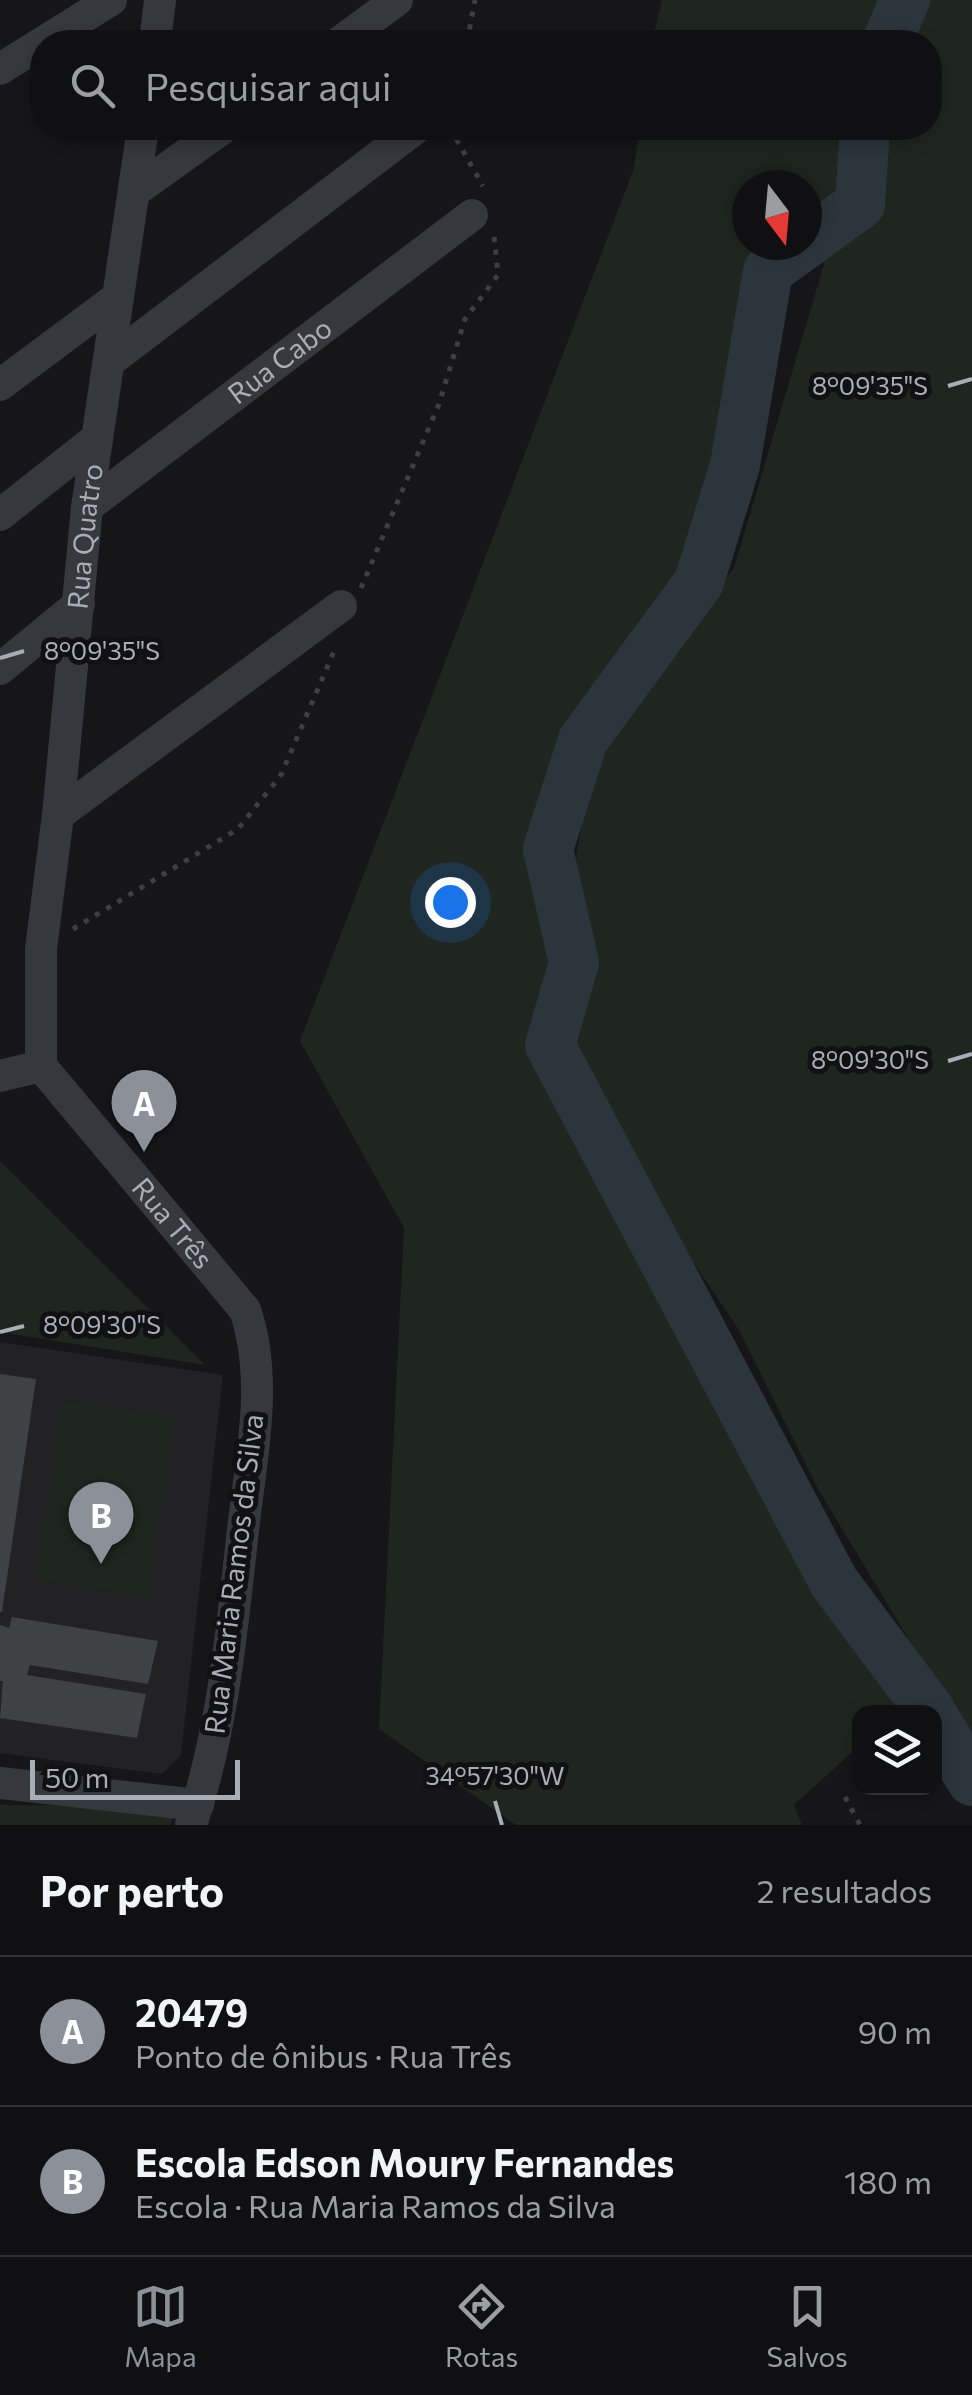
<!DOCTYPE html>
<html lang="pt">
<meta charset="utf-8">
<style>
body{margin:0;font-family:Commissioner,sans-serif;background:#1e1e20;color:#f1f3f6}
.controls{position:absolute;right:30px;bottom:30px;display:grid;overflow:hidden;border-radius:20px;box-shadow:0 5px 15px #0003}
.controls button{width:90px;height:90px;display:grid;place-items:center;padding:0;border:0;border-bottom:2px solid #303032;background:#101012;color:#f1f3f6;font:50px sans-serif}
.compass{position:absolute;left:732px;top:170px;width:90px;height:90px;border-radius:50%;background:#101012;box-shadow:0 5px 15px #0003;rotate:164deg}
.scale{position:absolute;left:30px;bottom:25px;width:210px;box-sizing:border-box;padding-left:10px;border:5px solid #a8adb8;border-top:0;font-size:28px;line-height:35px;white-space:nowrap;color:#a8adb8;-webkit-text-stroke:8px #111113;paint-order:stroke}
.you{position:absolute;left:450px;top:902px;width:35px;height:35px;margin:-25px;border:8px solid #fff;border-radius:50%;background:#1a73e8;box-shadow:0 0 0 15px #1a73e833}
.badge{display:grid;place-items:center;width:65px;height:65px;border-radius:50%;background:#8c9099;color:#fff;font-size:32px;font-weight:700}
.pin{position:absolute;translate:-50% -82px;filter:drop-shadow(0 2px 5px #0008)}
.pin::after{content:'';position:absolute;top:52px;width:35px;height:30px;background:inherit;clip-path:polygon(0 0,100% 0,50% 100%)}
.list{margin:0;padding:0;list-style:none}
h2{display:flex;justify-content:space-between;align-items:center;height:130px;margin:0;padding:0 40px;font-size:42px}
h2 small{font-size:32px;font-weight:400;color:#9c9d9f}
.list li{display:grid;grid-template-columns:65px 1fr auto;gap:30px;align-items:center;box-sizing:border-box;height:150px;padding:0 40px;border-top:2px solid #303032}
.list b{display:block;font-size:38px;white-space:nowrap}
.list p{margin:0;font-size:32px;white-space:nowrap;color:#9c9d9f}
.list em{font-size:32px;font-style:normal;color:#9c9d9f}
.icon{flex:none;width:55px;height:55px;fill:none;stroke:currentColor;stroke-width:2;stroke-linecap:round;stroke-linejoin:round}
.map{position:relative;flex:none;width:972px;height:1825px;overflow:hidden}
.search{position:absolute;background:#101012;box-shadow:0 5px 15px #0003;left:30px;right:30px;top:30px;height:110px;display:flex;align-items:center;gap:25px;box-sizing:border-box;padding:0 35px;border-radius:40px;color:#9c9d9f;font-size:38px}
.sheet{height:430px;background:#101012}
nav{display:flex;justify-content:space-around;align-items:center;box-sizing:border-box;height:140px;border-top:2px solid #303032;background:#101012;font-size:28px;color:#9c9d9f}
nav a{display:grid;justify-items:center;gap:5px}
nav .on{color:#8c9099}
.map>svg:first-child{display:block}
</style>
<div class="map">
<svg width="972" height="1825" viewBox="0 0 972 1825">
<rect width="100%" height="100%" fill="#161618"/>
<!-- built -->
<path fill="#222225" d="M0 1342 223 1375 181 1755 162 1774 0 1753Z"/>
<!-- green -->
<path fill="#1e261f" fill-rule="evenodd" d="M662 0H905L887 42H652Z
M909 0H972V1744L818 1489 739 1330 562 1067 834 1582 918 1694 897 1712H860L859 1746 794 1805 802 1825H516L379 1729 404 1228 300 1041 633 171 640 128H865L861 202 885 167 891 128H930V42H904ZM747 185H807V243L857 208 828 251 734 568 596 741 576 857 596 980 555 1055 550 1045 574 963 548 849 583 740 699 582 735 465 768 271 804 245H747Z
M0 1160V1161L205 1365 0 1332Z
M64 1400 175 1417 147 1597 35 1580Z
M0 1805 174 1806 171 1825H0Z"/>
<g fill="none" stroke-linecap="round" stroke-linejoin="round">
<!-- river -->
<path stroke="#2c353c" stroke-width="50" d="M887 42 905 0
M807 243 860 204 865 128
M804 245 768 271 735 465 699 582 583 740 548 849 574 963 550 1045 834 1582 931 1712
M934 1718 972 1781"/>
</g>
<!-- building -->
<path fill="#404145" d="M0 1374 36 1379 2 1612H0Z
M12 1617 158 1641 148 1684 30 1665 27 1675 146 1694 137 1738 0 1718 3 1681H0V1625L9 1628Z"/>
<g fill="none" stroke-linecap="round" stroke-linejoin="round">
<!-- path -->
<path stroke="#3d3f44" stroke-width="5" stroke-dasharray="5 8" stroke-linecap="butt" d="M467 42 475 0
M450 128 483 186
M361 588 439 404 465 319 498 275 494 235
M73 929 238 829 281 775 335 649
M845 1797 860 1825"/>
<!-- minor -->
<g stroke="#37383d" stroke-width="32">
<path d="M155 42 160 0"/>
<path d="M340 42 397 0"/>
<path d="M0 69 111 0"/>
<path d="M135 191 223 128"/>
<path d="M110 361 416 128"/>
<path d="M0 385 118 297"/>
<path id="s1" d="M87 507 472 215"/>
<path d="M0 515 96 439"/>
<path d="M0 669 79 604"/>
<path d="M58 815 341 606"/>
<path id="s2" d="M41 1066V949L58 815 87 507 143 128"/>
<path id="s3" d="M41 1066 245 1310C269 1380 251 1458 243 1530 232 1629 223 1730 191 1825"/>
<path d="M0 1076 41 1066"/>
<path d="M0 1783 198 1805"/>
</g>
</g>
<!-- ticks -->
<path fill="none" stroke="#a8adb8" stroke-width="4" d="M948 386 972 379M0 658 24 651M948 1061 972 1054M0 1332 24 1326M495 1801 502 1825"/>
<g text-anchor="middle" stroke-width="10" stroke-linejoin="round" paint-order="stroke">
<!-- street labels -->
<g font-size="28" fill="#a8adb8" stroke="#111113">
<text dy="10" stroke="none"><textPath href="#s1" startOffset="242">Rua Cabo</textPath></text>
<text dy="10" stroke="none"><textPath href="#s2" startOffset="532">Rua Quatro</textPath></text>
<text dy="10" stroke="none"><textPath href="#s3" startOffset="205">Rua Três</textPath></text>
<text transform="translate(234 1574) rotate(-83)" y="10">Rua Maria Ramos da Silva</text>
</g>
</g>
<g font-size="25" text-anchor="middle" fill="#a8adb8" stroke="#111113" stroke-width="10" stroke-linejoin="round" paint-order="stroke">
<text x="870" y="395">8°09'35"S</text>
<text x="102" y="660">8°09'35"S</text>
<text x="870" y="1069">8°09'30"S</text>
<text x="102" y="1334">8°09'30"S</text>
<text x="495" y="1785">34°57'30"W</text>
</g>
</svg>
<div class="controls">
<button><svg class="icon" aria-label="layers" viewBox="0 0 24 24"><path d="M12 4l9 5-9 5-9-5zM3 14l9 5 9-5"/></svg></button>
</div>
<svg class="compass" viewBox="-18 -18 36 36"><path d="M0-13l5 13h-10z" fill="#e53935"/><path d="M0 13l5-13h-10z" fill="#9c9d9f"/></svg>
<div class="scale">50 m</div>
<div class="you"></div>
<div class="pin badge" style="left:144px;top:1152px">A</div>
<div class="pin badge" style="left:101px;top:1564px">B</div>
<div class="search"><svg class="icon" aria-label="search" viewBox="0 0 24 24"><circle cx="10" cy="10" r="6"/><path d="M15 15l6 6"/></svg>Pesquisar aqui</div>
</div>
<section class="sheet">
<h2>Por perto<small>2 resultados</small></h2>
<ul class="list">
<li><span class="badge">A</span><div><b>20479</b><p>Ponto de ônibus · Rua Três</p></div><em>90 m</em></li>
<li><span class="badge">B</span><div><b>Escola Edson Moury Fernandes</b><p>Escola · Rua Maria Ramos da Silva</p></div><em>180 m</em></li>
</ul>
</section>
<nav>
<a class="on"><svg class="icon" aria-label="map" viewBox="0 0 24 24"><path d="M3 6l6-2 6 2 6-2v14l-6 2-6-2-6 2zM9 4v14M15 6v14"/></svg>Mapa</a>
<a><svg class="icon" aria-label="directions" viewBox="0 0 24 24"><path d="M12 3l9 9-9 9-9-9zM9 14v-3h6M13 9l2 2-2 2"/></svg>Rotas</a>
<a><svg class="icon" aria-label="saved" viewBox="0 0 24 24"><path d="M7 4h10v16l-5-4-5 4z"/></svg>Salvos</a>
</nav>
